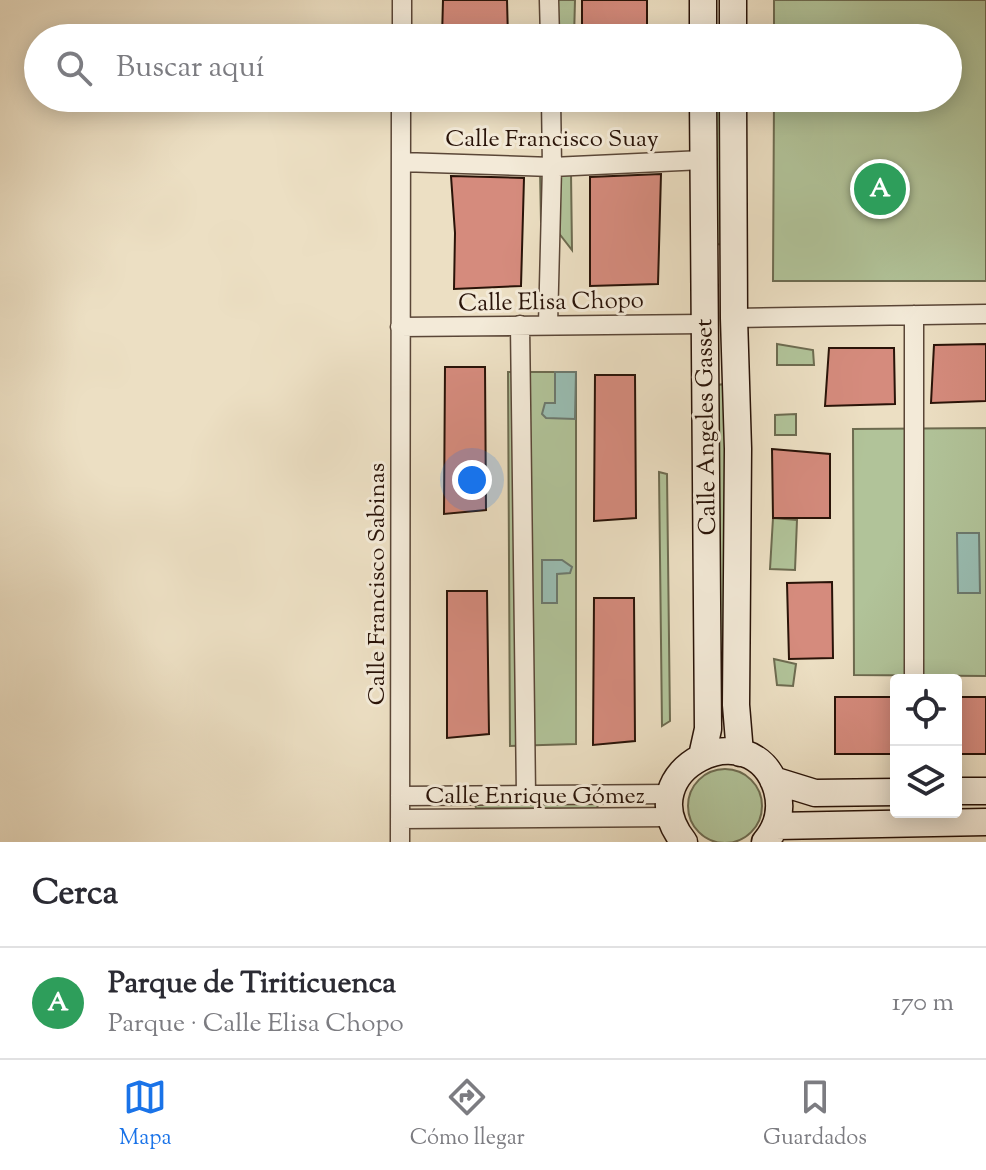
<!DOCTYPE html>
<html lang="es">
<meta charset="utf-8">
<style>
body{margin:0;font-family:"Sorts Mill Goudy",serif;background:#f7f7f7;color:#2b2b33}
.controls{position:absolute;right:24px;bottom:24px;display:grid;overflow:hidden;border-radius:8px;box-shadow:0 4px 20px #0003}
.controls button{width:72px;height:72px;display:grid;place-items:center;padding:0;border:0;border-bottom:2px solid #e1e1e2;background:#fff;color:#2b2b33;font:40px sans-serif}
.you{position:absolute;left:472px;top:480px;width:28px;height:28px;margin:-20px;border:6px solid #fff;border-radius:50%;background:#1a73e8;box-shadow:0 0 0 12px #1a73e833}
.badge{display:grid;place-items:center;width:52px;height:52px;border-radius:50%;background:#1a73e8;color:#fff;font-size:26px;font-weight:700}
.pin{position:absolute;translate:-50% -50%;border:4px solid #fff;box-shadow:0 2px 8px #0006}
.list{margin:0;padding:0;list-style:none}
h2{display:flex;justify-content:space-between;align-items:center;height:104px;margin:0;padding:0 32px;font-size:34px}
h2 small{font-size:26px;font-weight:400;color:#7c7c81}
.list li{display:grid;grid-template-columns:52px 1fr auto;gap:24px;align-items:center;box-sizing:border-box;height:112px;padding:0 32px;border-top:2px solid #e1e1e2}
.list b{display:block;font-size:30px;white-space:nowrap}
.list p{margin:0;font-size:26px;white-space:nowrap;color:#7c7c81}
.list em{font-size:26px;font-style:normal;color:#7c7c81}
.icon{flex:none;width:44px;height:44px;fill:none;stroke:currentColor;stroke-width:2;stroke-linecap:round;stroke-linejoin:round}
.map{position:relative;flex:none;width:986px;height:842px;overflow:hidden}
.search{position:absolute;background:#fff;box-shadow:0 4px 20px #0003;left:24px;right:24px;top:24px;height:88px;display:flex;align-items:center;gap:20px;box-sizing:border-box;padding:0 28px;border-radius:44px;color:#7c7c81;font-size:30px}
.sheet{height:216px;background:#fff}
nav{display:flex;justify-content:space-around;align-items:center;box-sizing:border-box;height:112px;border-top:2px solid #e1e1e2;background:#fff;font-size:22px;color:#7c7c81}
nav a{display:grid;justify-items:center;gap:4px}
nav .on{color:#1a73e8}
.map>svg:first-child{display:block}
</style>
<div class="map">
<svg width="986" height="842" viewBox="0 0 986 842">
<rect width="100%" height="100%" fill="#ecdfc3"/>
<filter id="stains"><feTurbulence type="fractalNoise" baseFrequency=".0025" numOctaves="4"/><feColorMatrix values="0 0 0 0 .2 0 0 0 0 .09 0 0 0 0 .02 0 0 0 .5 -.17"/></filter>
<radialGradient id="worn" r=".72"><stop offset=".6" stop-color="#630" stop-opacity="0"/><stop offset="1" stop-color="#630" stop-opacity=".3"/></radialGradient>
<!-- green -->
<path fill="#b1c399" stroke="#6d6b50" stroke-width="2" d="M542 0H575L574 38H548Z
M774 0H986V281H773L774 98H948V38H774Z
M716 98H727L726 245 716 244Z
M540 170 571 173 572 250 554 227 541 222Z
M777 344 813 350 814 365H777Z
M508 372H576V744L510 746Z
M725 384V680L714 679 717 385Z
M796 414V435H775V415Z
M986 428V676L854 675 853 429Z
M659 472 667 474 670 721 662 726Z
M773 518 797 520 795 570 770 569Z
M774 659 796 664 793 686 777 685Z
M688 806a37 37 0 1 1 74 0a37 37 0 1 1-74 0Z
M474 799H599L597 809 476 808Z"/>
<!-- water -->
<path fill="#99bdb2" stroke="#6c796e" stroke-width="2" d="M555 372H576L575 419 546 418 542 414 545 403H555Z
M957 533H979L980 593H958Z
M542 560H562L572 567 570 573 557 574V603H542Z"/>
<!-- building -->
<path fill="#d58b7d" stroke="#291308" stroke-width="2" d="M443 0H507L508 38H442Z
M582 0H647V38H582Z
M661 174 658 284 590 286V177Z
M451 176 524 178 521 286 454 289 455 233Z
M986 344V401L931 403 934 345Z
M829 348H894L895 404 825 406Z
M445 367H485L486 510 444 514Z
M595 375H635L636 518 594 521Z
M772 449 830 454V518H773Z
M832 582 833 658 789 659 787 583Z
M447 591H487L489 734 447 738Z
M594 598H634L635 741 593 745Z
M835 697H896V754H835Z
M956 697H986V754H956Z"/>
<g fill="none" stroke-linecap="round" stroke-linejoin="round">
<defs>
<path id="street" d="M549 0 550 38
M402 38V0
M401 162 552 167 703 160
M914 315V680
M734 318 986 314
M520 325 526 795
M548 325 552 167 551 98
M400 327 703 324
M400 796 671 794
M400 819 671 817
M400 842 401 98"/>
<path id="secondary" d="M703 0V38
M733 38V0
M733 98 734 318 738 449 736 705 740 753
M702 756 708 729 703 98
M773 780 815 793 896 792
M956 791H986
M776 826 986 822
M684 842C626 770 753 708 777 790 782 809 778 827 765 842"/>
</defs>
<!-- street casing -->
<use href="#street" stroke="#5a4637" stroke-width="21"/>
<!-- secondary casing -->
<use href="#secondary" stroke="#291308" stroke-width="29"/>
<!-- street -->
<use href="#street" stroke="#f3ead8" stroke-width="18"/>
<!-- secondary -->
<use href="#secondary" stroke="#f3ead8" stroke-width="26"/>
</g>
<g text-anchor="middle" stroke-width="6" stroke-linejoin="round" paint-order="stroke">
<!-- street labels -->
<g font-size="24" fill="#291308" stroke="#f3ead8">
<text x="552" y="146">Calle Francisco Suay</text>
<text transform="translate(551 301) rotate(-1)" y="8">Calle Elisa Chopo</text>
<text transform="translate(705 427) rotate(-91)" y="8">Calle Angeles Gasset</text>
<text transform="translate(376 584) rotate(-90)" y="8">Calle Francisco Sabinas</text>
<text x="535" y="803">Calle Enrique Gómez</text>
</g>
</g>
<rect width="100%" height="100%" filter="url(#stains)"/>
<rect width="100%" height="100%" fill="url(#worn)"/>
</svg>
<div class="controls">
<button><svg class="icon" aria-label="locate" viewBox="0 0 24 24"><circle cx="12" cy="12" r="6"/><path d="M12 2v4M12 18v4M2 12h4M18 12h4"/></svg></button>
<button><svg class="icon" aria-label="layers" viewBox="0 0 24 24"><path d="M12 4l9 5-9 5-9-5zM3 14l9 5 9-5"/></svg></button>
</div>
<div class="you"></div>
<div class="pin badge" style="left:880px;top:189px;background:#2e9e5b">A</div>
<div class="search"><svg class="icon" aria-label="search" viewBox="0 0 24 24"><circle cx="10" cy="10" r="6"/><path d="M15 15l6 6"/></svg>Buscar aquí</div>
</div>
<section class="sheet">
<h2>Cerca<small></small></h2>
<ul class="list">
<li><span class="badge" style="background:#2e9e5b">A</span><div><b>Parque de Tiriticuenca</b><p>Parque · Calle Elisa Chopo</p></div><em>170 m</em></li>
</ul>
</section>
<nav>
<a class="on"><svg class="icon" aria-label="map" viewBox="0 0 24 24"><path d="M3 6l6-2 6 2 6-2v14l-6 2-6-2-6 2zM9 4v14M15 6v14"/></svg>Mapa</a>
<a><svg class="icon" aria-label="directions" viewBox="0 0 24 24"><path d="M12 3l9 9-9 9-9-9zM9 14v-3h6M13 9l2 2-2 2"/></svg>Cómo llegar</a>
<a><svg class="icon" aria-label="saved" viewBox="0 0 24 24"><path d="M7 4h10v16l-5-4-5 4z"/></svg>Guardados</a>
</nav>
